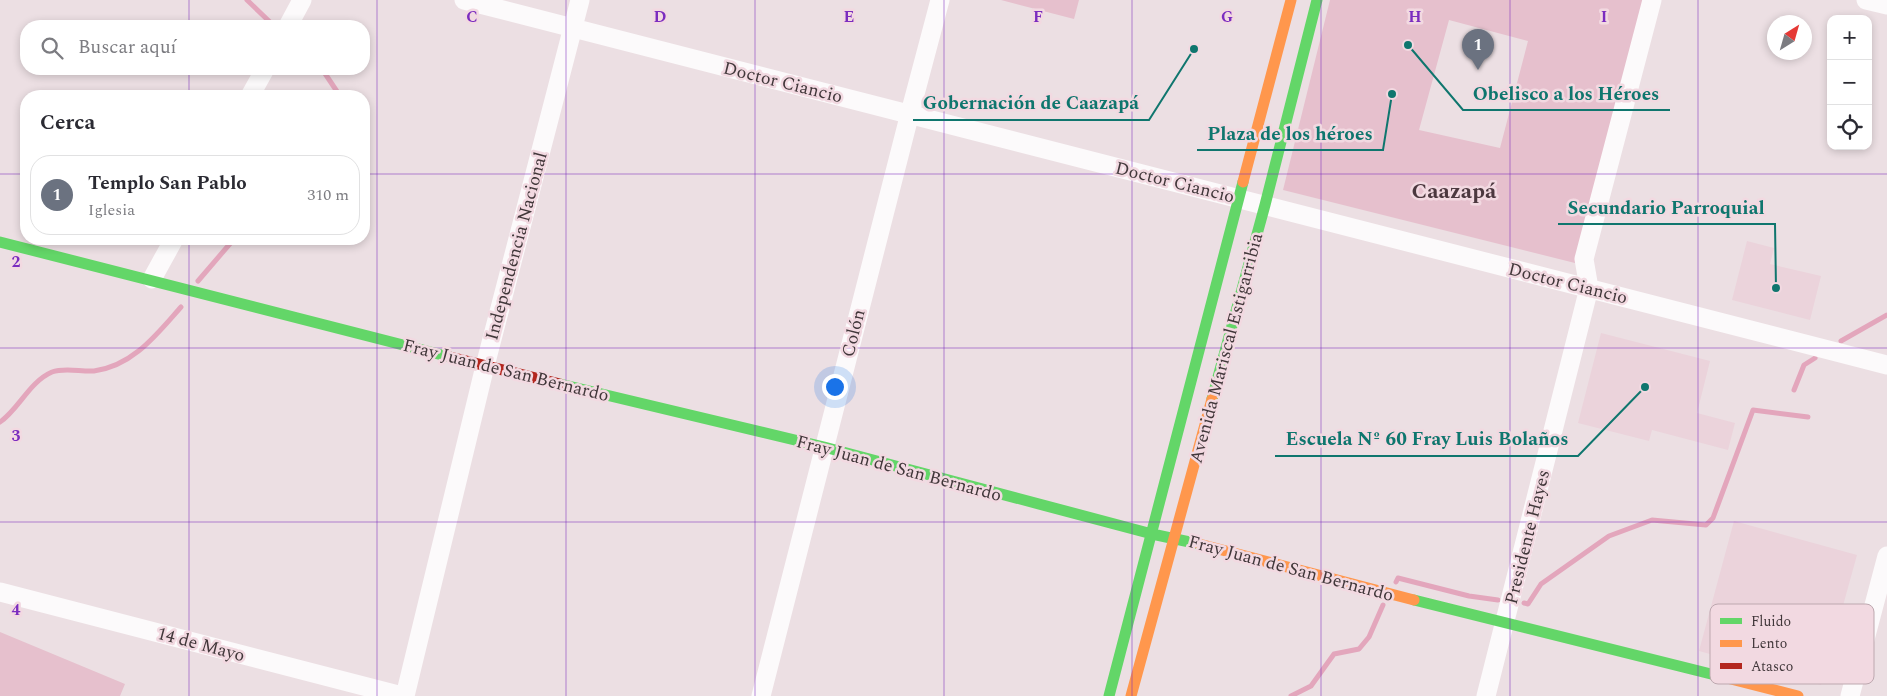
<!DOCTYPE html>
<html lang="es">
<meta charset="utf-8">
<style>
body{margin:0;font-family:Spectral,serif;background:#f7f7f7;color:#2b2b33}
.controls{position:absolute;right:15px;top:15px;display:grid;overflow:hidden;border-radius:10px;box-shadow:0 2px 8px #0003}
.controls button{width:45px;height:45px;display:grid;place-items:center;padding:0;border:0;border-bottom:1px solid #e1e1e2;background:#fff;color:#2b2b33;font:25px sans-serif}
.compass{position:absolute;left:1767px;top:15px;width:45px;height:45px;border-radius:50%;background:#fff;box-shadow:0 2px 8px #0003;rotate:37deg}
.you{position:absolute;left:834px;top:386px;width:18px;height:18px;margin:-12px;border:4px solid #fff;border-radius:50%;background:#1a73e8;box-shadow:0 0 0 8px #1a73e833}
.badge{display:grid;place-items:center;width:32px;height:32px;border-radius:50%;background:#7d7275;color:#fff;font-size:16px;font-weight:700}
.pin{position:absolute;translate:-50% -41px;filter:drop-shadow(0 1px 2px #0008)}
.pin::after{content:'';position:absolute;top:26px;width:18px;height:15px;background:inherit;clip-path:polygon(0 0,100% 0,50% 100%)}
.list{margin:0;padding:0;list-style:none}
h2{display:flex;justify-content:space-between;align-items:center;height:65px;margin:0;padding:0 20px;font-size:21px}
h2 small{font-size:16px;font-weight:400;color:#7c7c81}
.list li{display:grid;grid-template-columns:32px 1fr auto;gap:15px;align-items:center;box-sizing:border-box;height:80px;margin:0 10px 10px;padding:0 10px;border:1px solid #e1e1e2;border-radius:20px}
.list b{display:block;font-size:19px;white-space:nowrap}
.list p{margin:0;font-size:16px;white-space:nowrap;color:#7c7c81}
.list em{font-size:16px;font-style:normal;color:#7c7c81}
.icon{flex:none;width:28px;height:28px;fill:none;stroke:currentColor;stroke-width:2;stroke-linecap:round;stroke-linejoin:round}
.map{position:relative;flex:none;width:1887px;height:696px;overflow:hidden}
.search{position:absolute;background:#fff;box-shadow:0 2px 8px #0003;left:20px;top:20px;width:350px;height:55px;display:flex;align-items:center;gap:12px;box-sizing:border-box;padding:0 18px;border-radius:20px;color:#7c7c81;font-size:19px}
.panel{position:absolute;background:#fff;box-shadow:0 2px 8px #0003;left:20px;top:90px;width:350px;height:155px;border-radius:20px}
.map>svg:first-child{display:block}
</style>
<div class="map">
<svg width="1887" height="696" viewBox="0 0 1887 696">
<rect width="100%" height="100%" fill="#ecdfe3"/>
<!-- built -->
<path fill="#ebd3db" d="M1747 241 1774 248 1770 264 1821 276 1810 320 1732 300Z
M1601 333 1710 361 1697 413 1735 423 1728 450 1652 430 1649 441 1578 423Z
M1734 521 1857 555 1821 685 1699 651Z"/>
<!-- green -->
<path fill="#e6c0cd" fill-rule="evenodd" d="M1001 0H1079L1074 19Z
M1330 0H1644L1579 264 1283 190ZM1449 20 1528 41 1500 148 1419 130Z
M0 632 125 684 120 696H0Z"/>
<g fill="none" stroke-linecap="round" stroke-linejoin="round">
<!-- stream -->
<path stroke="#e3a6bc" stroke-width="5" d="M247 0 273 25
M322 69 340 96
M198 281 234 239
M1841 341 1887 315
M1794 390 1804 365 1815 358
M0 422C19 409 29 382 52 372 65 367 81 372 94 371 133 366 157 334 181 307
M1396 582 1398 578 1469 596 1498 600
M1524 603 1528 604 1541 584 1609 536 1652 520 1706 525 1713 518 1753 410 1808 417
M1291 696 1311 686 1334 654 1359 649 1369 637 1383 605"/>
<!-- street -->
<path stroke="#fcfafb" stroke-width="19" d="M464 0 1887 365
M1866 0 1887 5
M288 26 302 0
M250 96 265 69
M152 279 174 239
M0 592 402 696
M405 696 485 366 580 0
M761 696 910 113 940 0
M1486 696 1589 288 1584 259 1652 0
M1850 696 1887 556"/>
<!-- fast -->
<path stroke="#63d668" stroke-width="11" d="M0 242 450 357
M560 384 824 447 1152 534 1199 544
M1212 399 1265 205 1317 0
M1414 600 1723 677
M1109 696 1243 182"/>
<!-- slow -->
<path stroke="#ff974d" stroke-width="11" d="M1243 182 1291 0
M1199 544 1414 600
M1723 677 1798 696
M1131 696 1212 399"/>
<!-- jam -->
<path stroke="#b3261e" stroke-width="11" d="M450 357 560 384"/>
</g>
<!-- grid -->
<path fill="none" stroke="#7b2cbf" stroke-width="1" stroke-opacity="0.55" d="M189 0V26M377 0V696M566 0V696M755 0V696M944 0V696M1132 0V696M1321 0V696M1510 0V696M1698 0V696M189 69V96M0 174H26M364 174H1887M189 239V696M0 348H1887M0 522H1887"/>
<g text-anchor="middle" stroke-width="5" stroke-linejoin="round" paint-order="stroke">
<!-- street labels -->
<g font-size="18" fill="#41373a" stroke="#f2d9e1">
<text transform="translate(783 82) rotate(14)" y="6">Doctor Ciancio</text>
<text transform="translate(1175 182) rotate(14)" y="6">Doctor Ciancio</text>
<text transform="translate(516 246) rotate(-75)" y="6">Independencia Nacional</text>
<text transform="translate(1568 283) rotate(14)" y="6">Doctor Ciancio</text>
<text transform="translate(853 333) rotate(-76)" y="6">Colón</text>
<text transform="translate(1226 348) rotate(-75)" y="6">Avenida Mariscal Estigarribia</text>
<text transform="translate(506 370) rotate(14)" y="6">Fray Juan de San Bernardo</text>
<text transform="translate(899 468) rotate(15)" y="6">Fray Juan de San Bernardo</text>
<text transform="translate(1527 537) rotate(-76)" y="6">Presidente Hayes</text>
<text transform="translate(1291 568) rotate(15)" y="6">Fray Juan de San Bernardo</text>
<text transform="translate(201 644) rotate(15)" y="6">14 de Mayo</text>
</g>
<!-- district labels -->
<g font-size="22" font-weight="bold" fill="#4c383f" stroke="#f2d9e1">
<text x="1454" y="198">Caazapá</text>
</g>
</g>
<!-- legend -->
<rect x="1710" y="604" width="164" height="80" rx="8" fill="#f2d9e1" stroke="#bda8af" stroke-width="1"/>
<rect x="1720" y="618" width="22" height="6" fill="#63d668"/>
<rect x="1720" y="640" width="22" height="7" fill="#ff974d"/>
<rect x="1720" y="663" width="22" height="6" fill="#b3261e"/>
<g font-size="14" fill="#41373a">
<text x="1751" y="626">Fluido</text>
<text x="1751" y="648">Lento</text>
<text x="1751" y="671">Atasco</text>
</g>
<g font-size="16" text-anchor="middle" font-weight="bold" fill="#7b2cbf" stroke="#f2d9e1" stroke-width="5" stroke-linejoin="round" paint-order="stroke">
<text x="472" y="22">C</text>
<text x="660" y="22">D</text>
<text x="849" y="22">E</text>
<text x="1038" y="22">F</text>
<text x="1227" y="22">G</text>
<text x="1415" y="22">H</text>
<text x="1604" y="22">I</text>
<text x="16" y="267">2</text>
<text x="16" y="441">3</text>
<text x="16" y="615">4</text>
</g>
<!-- callouts -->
<path fill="none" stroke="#0f766e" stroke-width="2" d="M1408 45L1463 110H1670M1194 49L1149 120H913M1392 94L1383 150H1197M1776 288L1775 224H1558M1645 387L1578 456H1275"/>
<g fill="#0f766e" stroke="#f2d9e1" stroke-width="2">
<circle cx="1408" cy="45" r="5"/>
<circle cx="1194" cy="49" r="5"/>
<circle cx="1392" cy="94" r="5"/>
<circle cx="1776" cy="288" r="5"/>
<circle cx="1645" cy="387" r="5"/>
</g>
<g font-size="19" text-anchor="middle" font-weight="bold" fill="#0f766e" stroke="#f2d9e1" stroke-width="5" stroke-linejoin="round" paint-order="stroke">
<text x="1566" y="100">Obelisco a los Héroes</text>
<text x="1031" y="109">Gobernación de Caazapá</text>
<text x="1290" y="140">Plaza de los héroes</text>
<text x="1666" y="214">Secundario Parroquial</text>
<text x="1427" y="445">Escuela Nº 60 Fray Luis Bolaños</text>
</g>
</svg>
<div class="controls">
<button>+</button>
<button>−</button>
<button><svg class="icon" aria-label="locate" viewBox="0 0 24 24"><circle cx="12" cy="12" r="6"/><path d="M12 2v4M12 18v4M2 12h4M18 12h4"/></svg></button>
</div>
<svg class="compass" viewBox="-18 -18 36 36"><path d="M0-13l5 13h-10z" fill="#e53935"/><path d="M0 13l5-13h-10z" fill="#7c7c81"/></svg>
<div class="you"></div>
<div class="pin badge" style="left:1478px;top:70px;background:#6b7280">1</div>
<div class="search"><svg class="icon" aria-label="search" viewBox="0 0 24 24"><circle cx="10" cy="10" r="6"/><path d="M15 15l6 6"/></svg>Buscar aquí</div>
<section class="panel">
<h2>Cerca<small></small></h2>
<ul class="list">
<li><span class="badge" style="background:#6b7280">1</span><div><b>Templo San Pablo</b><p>Iglesia</p></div><em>310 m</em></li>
</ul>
</section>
</div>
